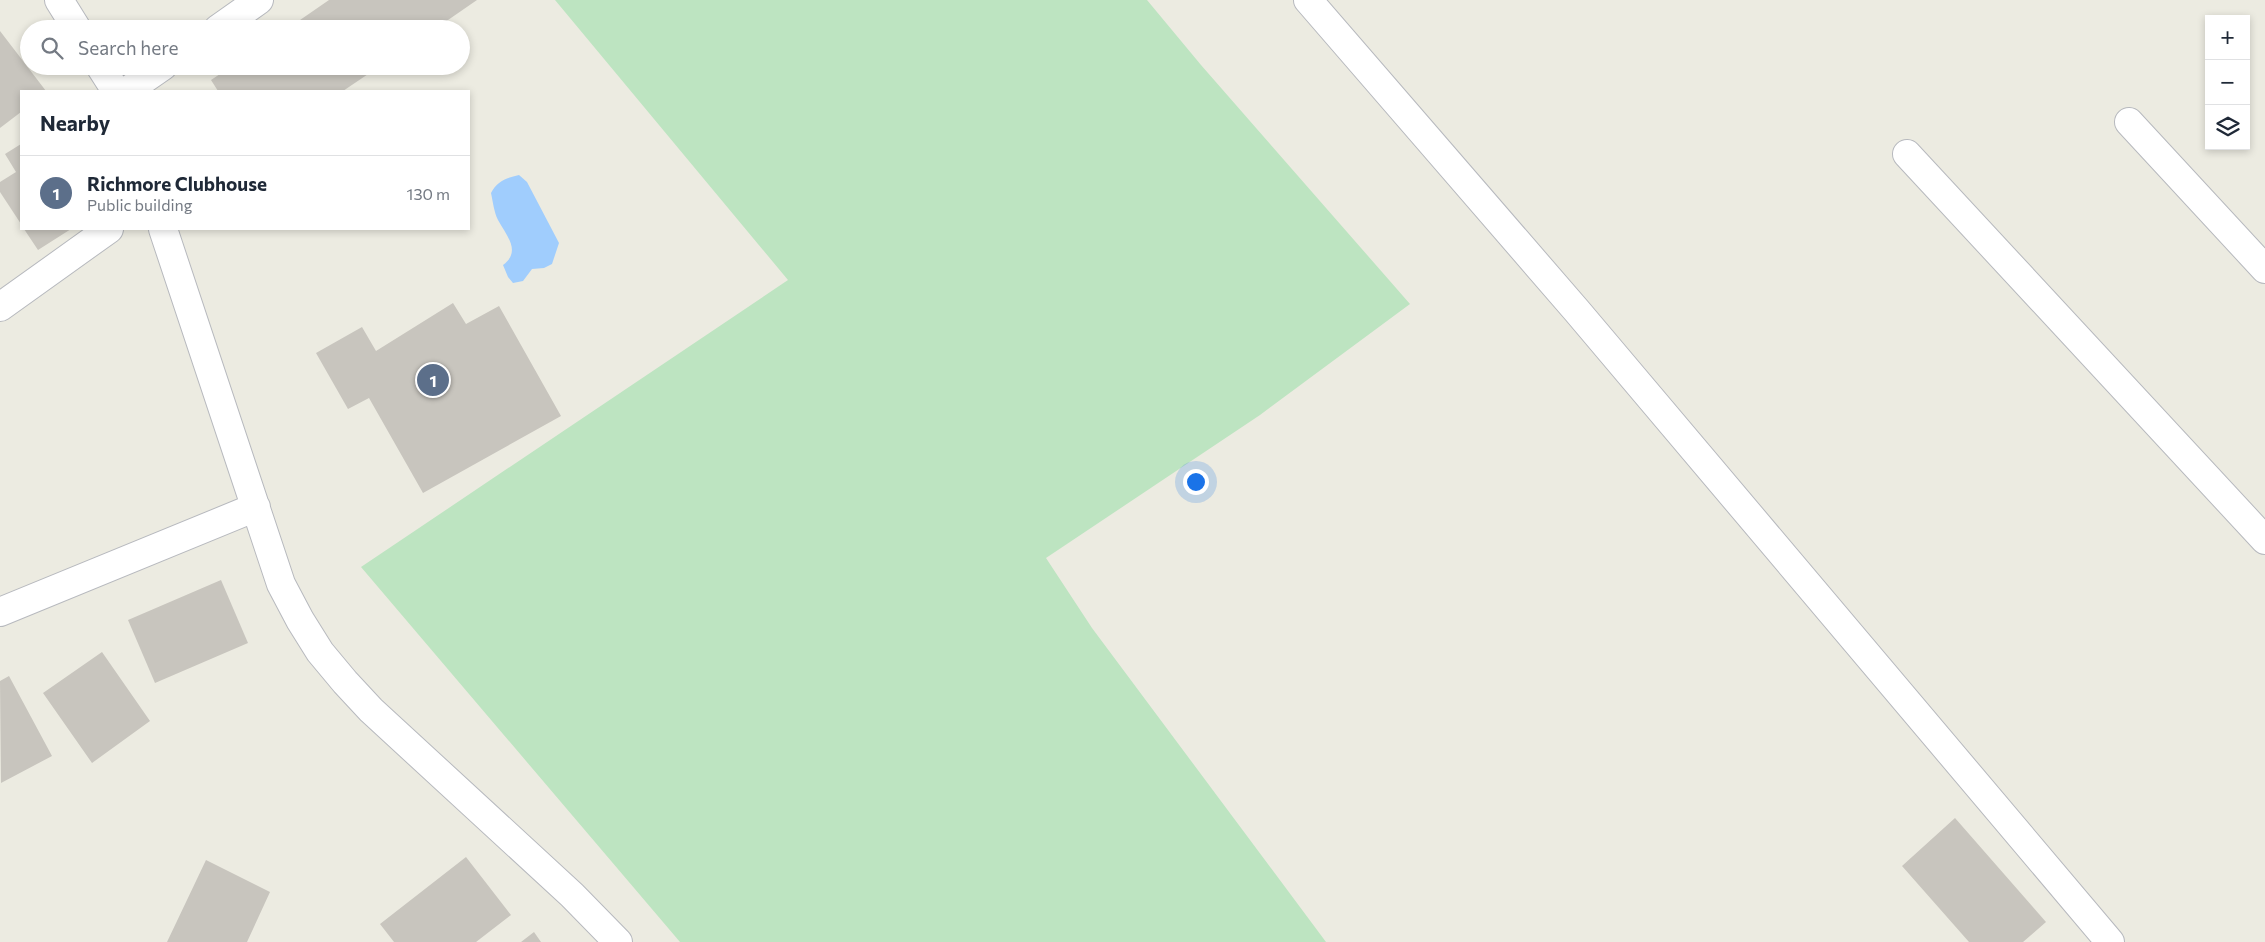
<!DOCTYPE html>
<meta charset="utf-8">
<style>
body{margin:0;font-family:Commissioner,sans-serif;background:#f2f2f3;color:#1f2937}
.controls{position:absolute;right:15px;top:15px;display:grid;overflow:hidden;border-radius:0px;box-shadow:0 2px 8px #0003}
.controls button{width:45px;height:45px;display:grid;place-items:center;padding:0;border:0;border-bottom:1px solid #e0e1e3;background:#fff;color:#1f2937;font:25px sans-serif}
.you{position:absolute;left:1195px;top:481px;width:18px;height:18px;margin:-12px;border:4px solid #fff;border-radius:50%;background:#1a73e8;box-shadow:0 0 0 8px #1a73e833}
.badge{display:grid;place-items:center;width:32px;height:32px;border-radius:50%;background:#7c3aed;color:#fff;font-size:16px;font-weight:700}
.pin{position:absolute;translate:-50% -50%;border:2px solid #fff;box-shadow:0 1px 5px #0006}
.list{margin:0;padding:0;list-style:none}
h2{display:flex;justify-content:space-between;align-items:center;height:65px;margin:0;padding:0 20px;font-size:21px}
h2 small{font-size:16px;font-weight:400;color:#747a83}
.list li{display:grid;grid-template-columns:32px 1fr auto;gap:15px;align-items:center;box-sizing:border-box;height:75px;padding:0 20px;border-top:1px solid #e0e1e3}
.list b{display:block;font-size:19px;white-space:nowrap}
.list p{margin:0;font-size:16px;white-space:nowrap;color:#747a83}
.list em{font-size:16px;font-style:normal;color:#747a83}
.icon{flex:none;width:28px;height:28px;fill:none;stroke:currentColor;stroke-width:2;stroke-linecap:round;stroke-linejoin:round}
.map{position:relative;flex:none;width:2265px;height:942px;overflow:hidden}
.search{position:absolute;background:#fff;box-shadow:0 2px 8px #0003;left:20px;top:20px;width:450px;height:55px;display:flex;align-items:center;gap:12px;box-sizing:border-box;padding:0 18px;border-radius:28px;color:#747a83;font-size:19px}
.panel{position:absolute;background:#fff;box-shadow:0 2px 8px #0003;left:20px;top:90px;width:450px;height:140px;border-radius:0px}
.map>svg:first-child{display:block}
</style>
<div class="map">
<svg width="2265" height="942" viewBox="0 0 2265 942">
<rect width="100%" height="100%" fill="#ecebe1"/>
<!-- green -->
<path fill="#bde4c1" d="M555 0H1147L1201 65 1410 304 1260 415 1046 558 1092 628 1326 942H680L361 567 788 280Z"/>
<!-- water -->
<path fill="#a0cdfd" d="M519 175 527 182 559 243 552 264 544 268 532 269 523 281 513 283 508 277 503 265C522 251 506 235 498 220 494 212 493 202 491 193 497 181 506 178 519 175Z"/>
<!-- building -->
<path fill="#c8c5be" d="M329 0H477L435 29H287Z
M0 31 46 91H21V112L0 128Z
M232 66H380L343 91H218L211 80Z
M21 144V224L0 192V182L16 172 5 154Z
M24 229H71L38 250Z
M453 303 466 324 499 306 561 416 423 493 369 398 348 409 316 353 362 327 376 351Z
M221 580 248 643 155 683 128 620Z
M102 652 150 721 92 763 43 693Z
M9 676 52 756 1 783 0 681Z
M1955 818 2046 922 2023 942H1969L1902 866Z
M466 857 511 915 476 942H394L380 924Z
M206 860 270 892 247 942H167Z
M534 932 541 942H521Z"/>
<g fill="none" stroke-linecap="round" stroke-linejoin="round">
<defs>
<path id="minor" d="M59 0 77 29
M1308 0 1577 311 2110 942
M218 29 259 0
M100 66 116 91
M127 91 163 66
M2129 122 2265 269
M1907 154 2265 540
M163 229 281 584 300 620 320 652 345 682 371 710 572 895 618 942
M0 307 109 229
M0 612 256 507"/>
</defs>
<!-- minor casing -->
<use href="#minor" stroke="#b7b9be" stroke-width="30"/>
<!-- minor -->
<use href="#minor" stroke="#fff" stroke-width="28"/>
</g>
</svg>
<div class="controls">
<button>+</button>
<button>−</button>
<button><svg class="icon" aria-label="layers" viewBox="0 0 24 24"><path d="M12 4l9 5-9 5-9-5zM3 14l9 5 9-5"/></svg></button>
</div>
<div class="you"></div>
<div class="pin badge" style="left:433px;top:380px;background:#5c6f8a">1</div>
<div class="search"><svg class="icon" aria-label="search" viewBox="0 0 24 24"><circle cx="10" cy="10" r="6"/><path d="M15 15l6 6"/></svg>Search here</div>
<section class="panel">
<h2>Nearby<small></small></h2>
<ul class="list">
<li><span class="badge" style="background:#5c6f8a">1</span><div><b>Richmore Clubhouse</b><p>Public building</p></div><em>130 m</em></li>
</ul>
</section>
</div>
